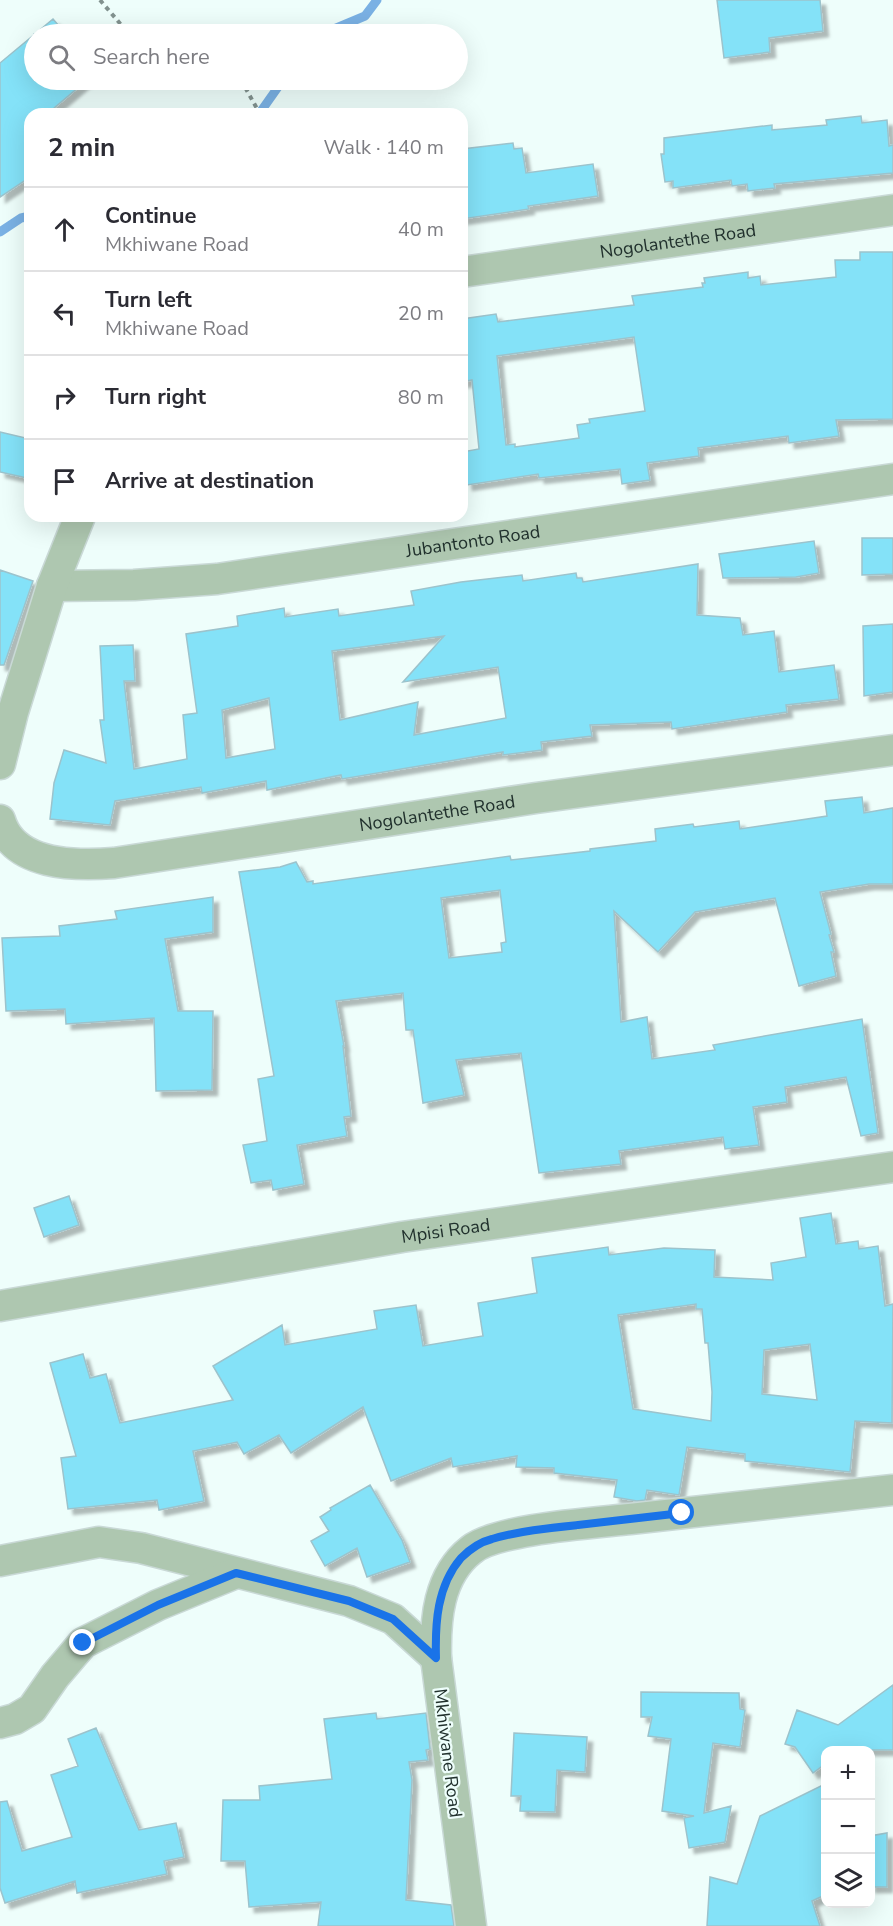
<!DOCTYPE html>
<meta charset="utf-8">
<style>
body{margin:0;font-family:"Nunito Sans",sans-serif;background:#f2f2f3;color:#2b2b33}
.controls{position:absolute;right:18px;bottom:18px;display:grid;overflow:hidden;border-radius:12px;box-shadow:0 6px 24px #0002}
.controls button{width:54px;height:54px;display:grid;place-items:center;padding:0;border:0;border-bottom:2px solid #e1e1e2;background:#fff;color:#2b2b33;font:30px sans-serif}
.stop{position:absolute;width:18px;height:18px;margin:-14px;border:4px solid #1a73e8;border-radius:50%;background:#fff}
.stop.end{background:#1a73e8;border-color:#fff;box-shadow:0 2px 6px #0008}
.list{margin:0;padding:0;list-style:none}
h2{display:flex;justify-content:space-between;align-items:center;height:78px;margin:0;padding:0 24px;font-size:26px}
h2 small{font-size:20px;font-weight:400;color:#7c7c81}
.list li{display:grid;grid-template-columns:39px 1fr auto;gap:18px;align-items:center;box-sizing:border-box;height:84px;padding:0 24px;border-top:2px solid #e1e1e2}
.list b{display:block;font-size:22px;white-space:nowrap}
.list p{margin:0;font-size:20px;white-space:nowrap;color:#7c7c81}
.list em{font-size:20px;font-style:normal;color:#7c7c81}
.icon{flex:none;width:33px;height:33px;fill:none;stroke:currentColor;stroke-width:2;stroke-linecap:round;stroke-linejoin:round}
.map{position:relative;flex:none;width:893px;height:1926px;overflow:hidden}
.search{position:absolute;background:#fff;box-shadow:0 6px 24px #0002;left:24px;top:24px;width:444px;height:66px;display:flex;align-items:center;gap:15px;box-sizing:border-box;padding:0 21px;border-radius:33px;color:#7c7c81;font-size:22px}
.panel{position:absolute;background:#fff;box-shadow:0 6px 24px #0002;left:24px;top:108px;width:444px;height:414px;border-radius:18px}
.map>svg:first-child{display:block}
</style>
<div class="map">
<svg width="893" height="1926" viewBox="0 0 893 1926">
<defs>
<filter id="shadow"><feDropShadow dx="5.5" dy="5.5" stdDeviation="1.5" flood-color="#0004"/></filter>
</defs>
<rect width="100%" height="100%" fill="#eefefb"/>
<g fill="none" stroke-linecap="round" stroke-linejoin="round">
<!-- stream -->
<path stroke="#7ab1e4" stroke-width="9" d="M322 34 365 16 377 0
M259 114 283 80
M0 232 21 218 30 216"/>
</g>
<!-- building -->
<path fill="#84e2f8" stroke="#9cc3cc" stroke-width="1.5" fill-rule="evenodd" filter="url(#shadow)" d="M717 0H820L823 31 769 38 770 52 724 58Z
M53 19 66 34H34V80H87L47 114H30V177L0 197V63Z
M861 116 862 123 887 120 889 146 893 145V173L774 184 775 188 748 191 747 184 732 186 731 180 673 188V181L665 182 661 154H664V138L772 125V130L827 125 826 120Z
M513 143 514 149 522 148 526 173 593 164 598 196 528 206 529 209 462 219V149Z
M860 252H893V419L836 420 839 436 789 443 788 436 698 448 699 456 647 463 650 480 622 484 620 469 539 478 538 474 467 485 462 452 479 449 472 380 462 382V319L496 314 498 322 634 305 632 296 703 287 702 283H705L704 278 748 272V278L760 276 761 285 836 277 835 260H860ZM634 337 645 411 589 419 590 423 577 425 579 438 515 447V444L506 445 497 356Z
M0 432 30 439V463L27 478 0 472Z
M862 538H893V574L862 575Z
M814 541 819 573 796 577 723 578 719 554Z
M698 564 697 615 740 618 743 635 774 631 779 672 834 665 839 699 786 705 787 712 672 729 671 722 590 725 592 736 541 742 542 750 503 755V752L342 779 341 775 267 790 266 781 202 793 201 787 115 801 110 825 50 819 54 783 64 750 106 763 100 720H104L100 646 133 645 135 681H124L134 769 187 759 183 715 197 713 186 634 238 626 237 616 284 608 285 617 338 609 339 616 414 605 411 591 461 582 522 575 523 581 576 573 577 578H582L583 582ZM444 636 403 682 498 667 506 718 414 735 418 702 340 720 332 651ZM269 698 275 749 226 758 222 710Z
M0 570 33 581 4 665H0Z
M893 624V692L864 696 863 626Z
M862 797 864 813 893 808V884H869L820 892 831 934 829 935 834 952H831L836 976 799 986 775 898 695 912 658 952 614 911 621 1022 647 1017 652 1059 715 1050 713 1045 862 1019 878 1133 861 1136 846 1077 785 1087 787 1102 753 1107 759 1145 725 1149 723 1137 619 1151 621 1164 539 1173 521 1053 456 1060 464 1095 423 1103 413 1030H406L403 993 336 1001 344 1046H343L351 1116 344 1117 347 1136 297 1145 304 1184 273 1190 271 1180 251 1183 243 1145 267 1141 258 1079 274 1076 239 872 280 867 296 862 307 882 313 881V884L510 856 511 860 590 851V849L656 841 655 829 693 824 694 827 739 821 740 829 827 816 825 801ZM500 890 506 942 501 943 502 952 449 958 441 898Z
M213 897V932L165 939 178 1011H213L212 1090 156 1091 154 1018 66 1024 65 1009 6 1011 2 938 60 936 59 926 117 919 115 911Z
M69 1196 79 1225 44 1237 34 1208Z
M831 1213 836 1244 858 1241 859 1249 878 1246 885 1306 893 1304 892 1423 855 1421 850 1472 745 1461V1454L687 1447 679 1495 647 1490 645 1500 637 1501 614 1497 617 1480 554 1473V1468L516 1467 517 1456 453 1467 451 1458 391 1481 363 1407 291 1453 279 1435 244 1454 237 1442 193 1451 204 1501 159 1510 157 1500 68 1509 61 1458 76 1456 50 1363 83 1354 90 1378 106 1374 120 1423 233 1400 213 1366 282 1325 285 1345 377 1329 374 1311 416 1305 423 1346 483 1336 478 1303 537 1293 532 1258 608 1247 609 1255 664 1248 715 1250 714 1277 773 1280 771 1263 806 1257 800 1218ZM696 1304V1309H702L705 1343H708L712 1392 711 1421 633 1409 618 1315ZM810 1344 817 1400 762 1394 764 1350Z
M370 1485 402 1540 410 1562 367 1577 357 1548 325 1566 311 1541 329 1531 320 1517 331 1510 330 1508Z
M893 1685V1750H825V1764L813 1773 795 1747 785 1744 797 1710 838 1725Z
M641 1692 739 1693 740 1709 745 1710 740 1747 713 1743 704 1813 731 1806 725 1842 689 1848 684 1818 694 1816 662 1811 671 1739 648 1736 652 1717H641Z
M376 1713 377 1719 426 1713 430 1749 426 1750 428 1760 409 1762 412 1780 406 1900 451 1905 454 1926H318L321 1902 249 1907 245 1861H221L223 1800H260L259 1786 332 1779 324 1719Z
M96 1728 139 1830 176 1823 184 1857 164 1861 167 1874 77 1893 75 1881 5 1903 0 1888V1802L7 1801 22 1851 72 1837 51 1775 78 1766 68 1739Z
M514 1733 587 1737 585 1772 557 1770 555 1812 520 1811 521 1796H511Z
M825 1784V1895L812 1901 820 1926H707L710 1877 737 1884 760 1816Z
M887 1833V1887H870V1836Z"/>
<g fill="none" stroke-linecap="round" stroke-linejoin="round">
<defs>
<g id="minor">
<path id="s1" d="M462 272 893 210"/>
<path id="s2" d="M52 586 134 585 217 579 893 479"/>
<path d="M0 764 13 712 52 586 80 516"/>
<path id="s3" d="M0 820C13 866 75 866 114 863L536 798 893 750"/>
<path id="s4" d="M0 1306 402 1237 893 1167"/>
<path d="M0 1561 99 1542 141 1548 349 1601 393 1619 436 1658"/>
<path d="M0 1723 15 1719 32 1709 55 1676 83 1643 158 1605 236 1573"/>
<path d="M471 1926 436 1658C435 1620 438 1576 471 1550 496 1529 594 1523 630 1519 718 1509 805 1500 893 1490"/>
</g>
</defs>
<!-- minor casing -->
<use href="#minor" stroke="#c9d9d6" stroke-width="33"/>
<!-- path -->
<path stroke="#82928f" stroke-width="4" stroke-dasharray="4.5 4.5" stroke-linecap="butt" d="M100 0 129 34
M241 80 260 114"/>
<!-- minor -->
<use href="#minor" stroke="#aec7b0" stroke-width="30"/>
</g>
<g fill="none" stroke-linecap="round" stroke-linejoin="round">
<!-- route -->
<path stroke="#1a73e8" stroke-width="8" d="M83 1643 158 1605 236 1573 349 1601 393 1619 436 1658C435 1623 437 1586 461 1558 469 1550 480 1542 492 1539 519 1531 549 1528 578 1525 613 1521 648 1517 682 1513"/>
</g>
<g text-anchor="middle" stroke-width="4.5" stroke-linejoin="round" paint-order="stroke">
<!-- street labels -->
<g font-size="18" fill="#21312d" stroke="#eefefb">
<text dy="6" stroke="none"><textPath href="#s1" startOffset="218">Nogolantethe Road</textPath></text>
<text dy="6" stroke="none"><textPath href="#s2" startOffset="424">Jubantonto Road</textPath></text>
<text dy="6" stroke="none"><textPath href="#s3" startOffset="459">Nogolantethe Road</textPath></text>
<text dy="6" stroke="none"><textPath href="#s4" startOffset="452">Mpisi Road</textPath></text>
<text transform="translate(448 1753) rotate(83)" y="6">Mkhiwane Road</text>
</g>
</g>
</svg>
<div class="controls">
<button>+</button>
<button>−</button>
<button><svg class="icon" aria-label="layers" viewBox="0 0 24 24"><path d="M12 4l9 5-9 5-9-5zM3 14l9 5 9-5"/></svg></button>
</div>
<div class="stop" style="left:682px;top:1513px"></div>
<div class="stop end" style="left:83px;top:1643px"></div>
<div class="search"><svg class="icon" aria-label="search" viewBox="0 0 24 24"><circle cx="10" cy="10" r="6"/><path d="M15 15l6 6"/></svg>Search here</div>
<section class="panel">
<h2>2 min<small>Walk · 140 m</small></h2>
<ul class="list">
<li><svg class="icon" aria-label="ahead" viewBox="0 0 24 24"><path d="M12 20V5M6 11l6-6 6 6"/></svg><div><b>Continue</b><p>Mkhiwane Road</p></div><em>40 m</em></li>
<li><svg class="icon" aria-label="left" viewBox="0 0 24 24"><path d="M17 20v-9H6M10 6l-5 5 5 5"/></svg><div><b>Turn left</b><p>Mkhiwane Road</p></div><em>20 m</em></li>
<li><svg class="icon" aria-label="right" viewBox="0 0 24 24"><path d="M7 20v-9h11M14 6l5 5-5 5"/></svg><div><b>Turn right</b></div><em>80 m</em></li>
<li><svg class="icon" aria-label="arrive" viewBox="0 0 24 24"><path d="M6 21V4h12l-3 4 3 4H6"/></svg><div><b>Arrive at destination</b></div></li>
</ul>
</section>
</div>
